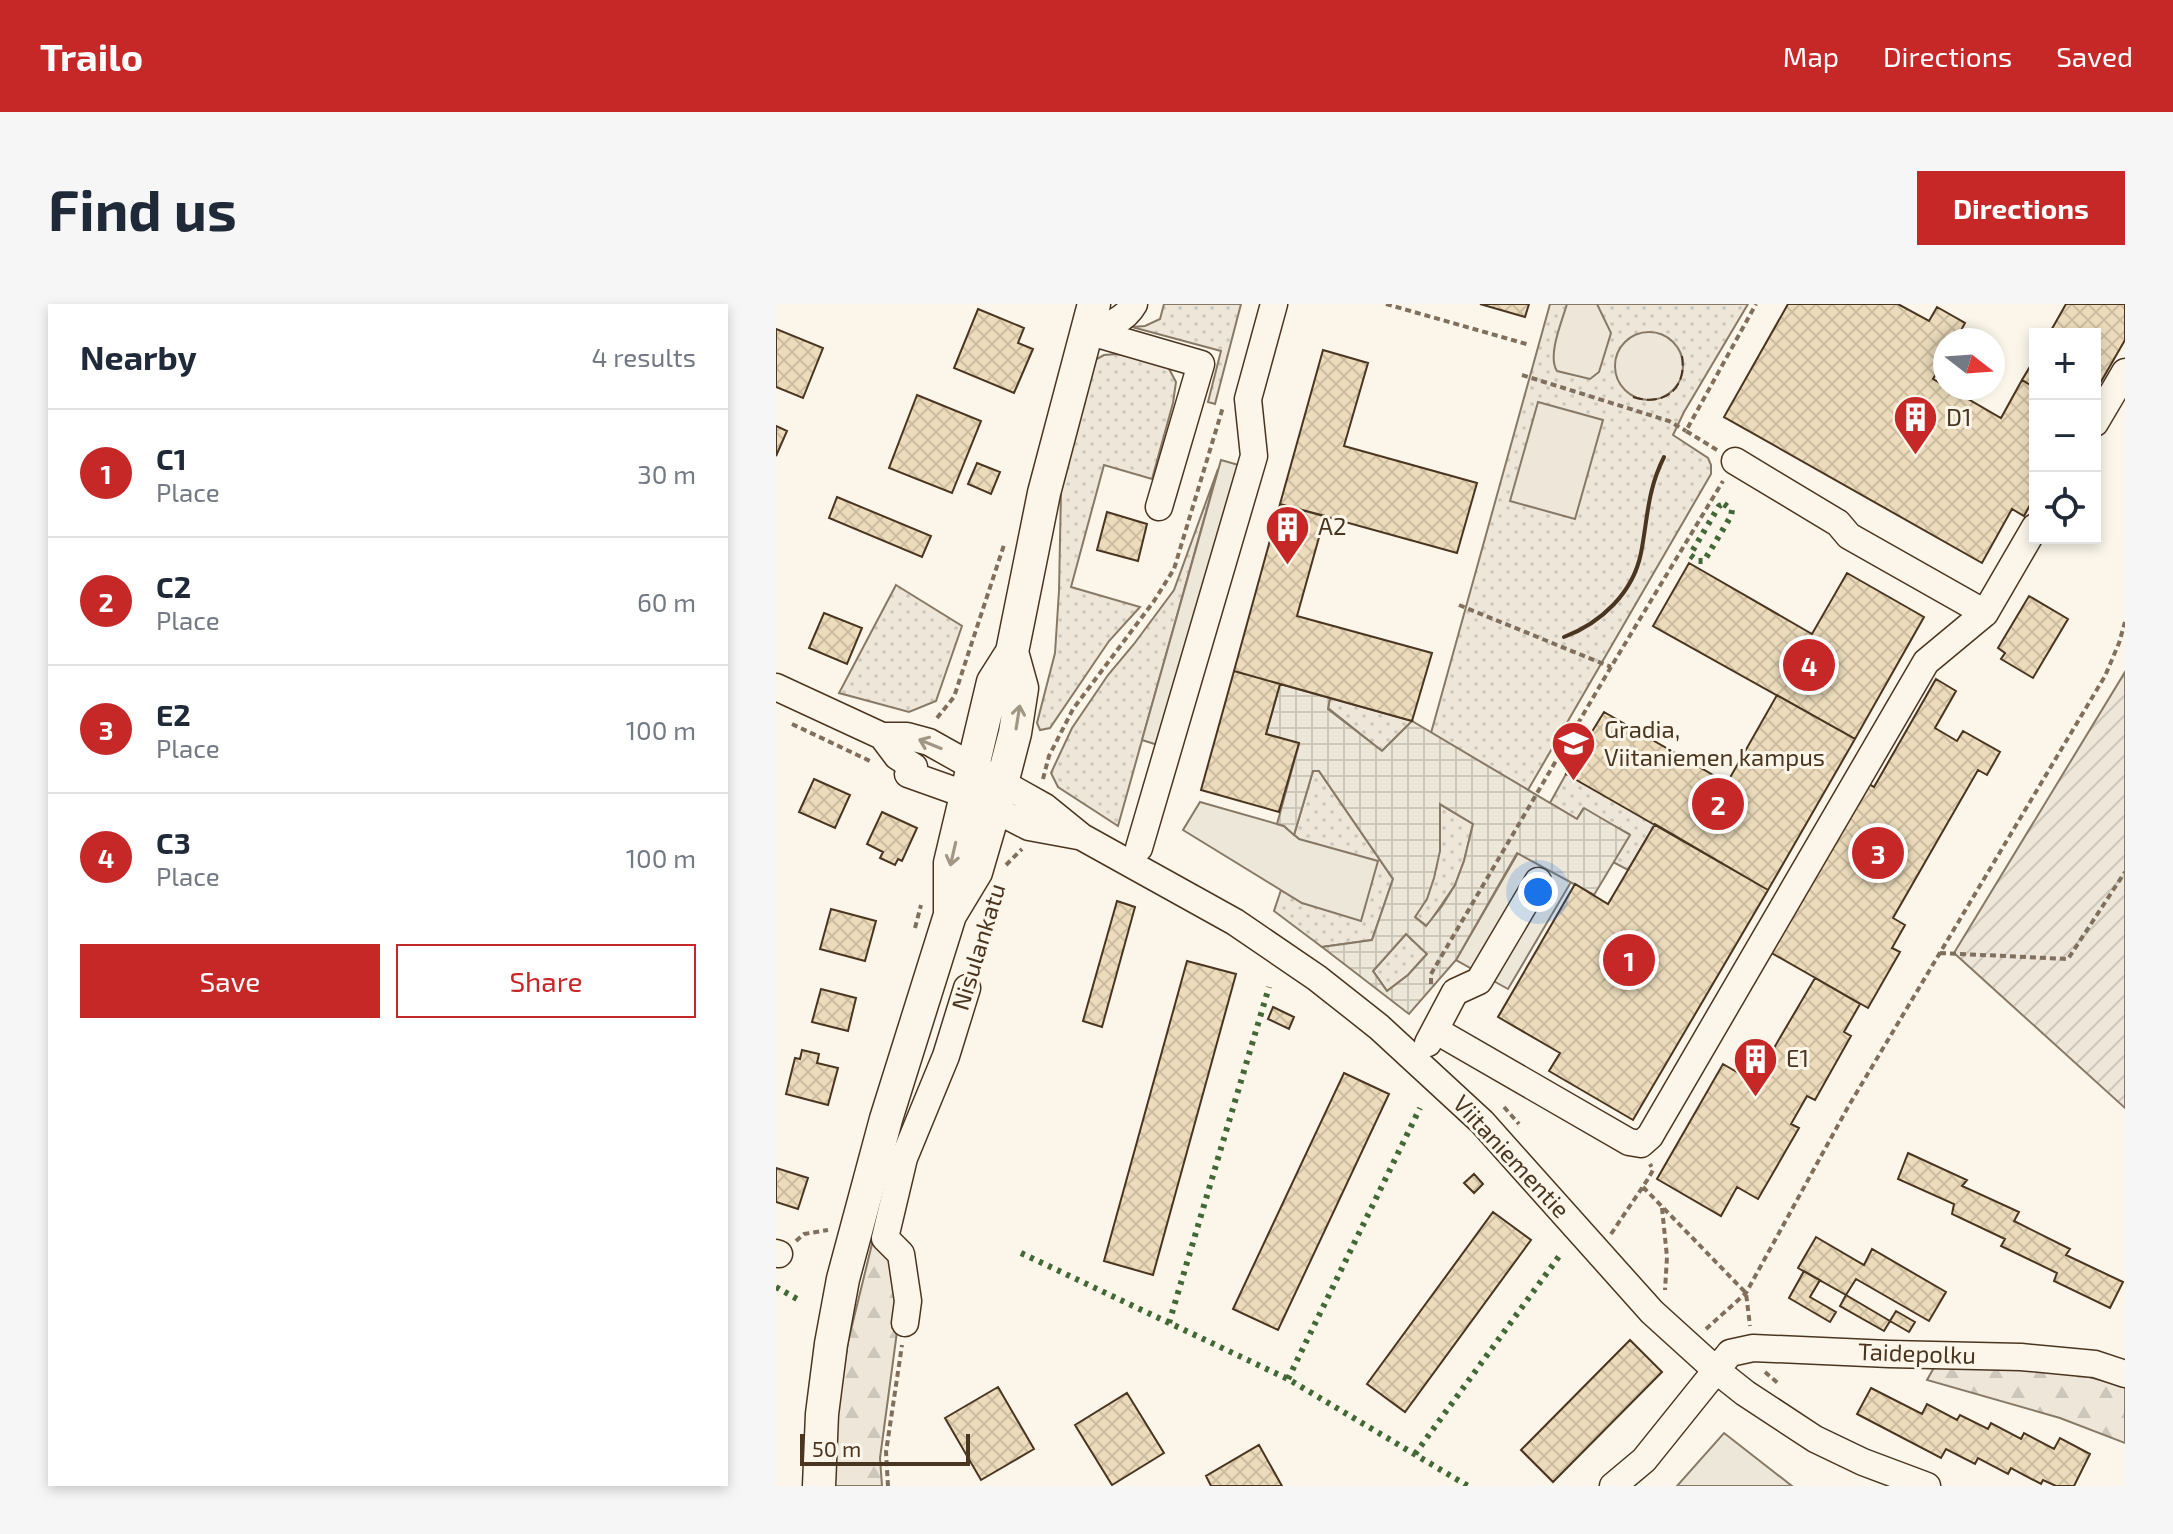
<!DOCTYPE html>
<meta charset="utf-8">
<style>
body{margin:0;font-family:"Exo 2",sans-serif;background:#f6f6f7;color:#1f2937}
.controls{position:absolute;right:24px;top:24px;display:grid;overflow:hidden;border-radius:0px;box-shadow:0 4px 12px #0003}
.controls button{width:72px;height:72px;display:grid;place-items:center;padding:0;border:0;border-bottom:2px solid #e0e1e3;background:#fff;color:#1f2937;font:40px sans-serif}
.compass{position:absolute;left:1157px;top:24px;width:72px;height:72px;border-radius:50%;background:#fff;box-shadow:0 4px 12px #0003;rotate:107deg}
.scale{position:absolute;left:24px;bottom:20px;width:170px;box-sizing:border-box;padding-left:8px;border:4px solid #4a3520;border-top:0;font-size:22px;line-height:28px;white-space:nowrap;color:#4a3520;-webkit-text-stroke:6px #fbf6e9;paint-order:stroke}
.you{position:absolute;left:762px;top:588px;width:28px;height:28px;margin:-20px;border:6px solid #fff;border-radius:50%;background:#1a73e8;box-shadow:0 0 0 12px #1a73e833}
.badge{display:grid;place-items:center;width:52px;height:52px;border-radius:50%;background:#c62828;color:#fff;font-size:26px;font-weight:700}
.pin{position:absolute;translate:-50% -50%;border:4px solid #fff;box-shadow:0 2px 8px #0006}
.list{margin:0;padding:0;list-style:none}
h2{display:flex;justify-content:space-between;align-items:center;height:104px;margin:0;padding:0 32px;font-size:34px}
h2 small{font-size:26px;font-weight:400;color:#747a83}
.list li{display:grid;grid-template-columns:52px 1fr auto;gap:24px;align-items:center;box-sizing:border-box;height:128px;padding:0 32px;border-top:2px solid #e0e1e3}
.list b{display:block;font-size:30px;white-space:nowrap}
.list p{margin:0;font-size:26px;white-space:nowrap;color:#747a83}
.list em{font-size:26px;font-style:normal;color:#747a83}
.actions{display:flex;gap:16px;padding:24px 32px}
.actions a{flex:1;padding:18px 0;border:2px solid #c62828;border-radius:0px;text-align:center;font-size:28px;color:#c62828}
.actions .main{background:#c62828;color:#fff}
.icon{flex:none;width:44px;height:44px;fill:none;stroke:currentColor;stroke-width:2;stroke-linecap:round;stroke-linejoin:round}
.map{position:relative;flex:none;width:1349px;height:1182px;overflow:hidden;border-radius:0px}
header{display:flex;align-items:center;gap:48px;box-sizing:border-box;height:112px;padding:0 40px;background:#c62828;color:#fff}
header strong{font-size:38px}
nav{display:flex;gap:44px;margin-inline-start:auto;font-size:28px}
.intro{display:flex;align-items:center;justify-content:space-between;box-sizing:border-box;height:192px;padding:0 48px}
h1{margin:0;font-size:56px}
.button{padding:20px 36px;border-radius:0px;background:#c62828;color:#fff;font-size:28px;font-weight:700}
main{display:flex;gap:48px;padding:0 48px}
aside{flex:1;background:#fff;border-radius:0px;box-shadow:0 4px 12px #0003}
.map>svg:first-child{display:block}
</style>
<header>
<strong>Trailo</strong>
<nav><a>Map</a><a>Directions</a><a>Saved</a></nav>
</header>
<div class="intro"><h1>Find us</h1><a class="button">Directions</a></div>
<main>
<aside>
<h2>Nearby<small>4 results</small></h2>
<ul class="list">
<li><span class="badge">1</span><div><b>C1</b><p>Place</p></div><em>30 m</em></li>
<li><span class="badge">2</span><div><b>C2</b><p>Place</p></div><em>60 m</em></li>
<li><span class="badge">3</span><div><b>E2</b><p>Place</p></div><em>100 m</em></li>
<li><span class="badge">4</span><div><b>C3</b><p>Place</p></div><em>100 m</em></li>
</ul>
<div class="actions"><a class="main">Save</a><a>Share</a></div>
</aside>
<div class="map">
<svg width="1349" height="1182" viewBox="0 0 1349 1182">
<defs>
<pattern id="grass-dots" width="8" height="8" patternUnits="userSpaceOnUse" patternTransform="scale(2)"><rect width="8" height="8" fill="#ede6d9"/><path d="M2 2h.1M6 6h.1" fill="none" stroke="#cdc6ba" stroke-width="1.8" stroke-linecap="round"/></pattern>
<pattern id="forest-firs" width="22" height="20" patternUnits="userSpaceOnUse" patternTransform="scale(2)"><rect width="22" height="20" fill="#ede6d9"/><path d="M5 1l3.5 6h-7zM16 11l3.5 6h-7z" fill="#cdc6ba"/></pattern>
<pattern id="garden-furrows" width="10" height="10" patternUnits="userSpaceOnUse" patternTransform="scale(2)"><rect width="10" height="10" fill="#ede6d9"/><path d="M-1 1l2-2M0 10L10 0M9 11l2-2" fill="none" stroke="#cdc6ba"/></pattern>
<pattern id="plaza-grid" width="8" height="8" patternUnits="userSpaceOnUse" patternTransform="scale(2)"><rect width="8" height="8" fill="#ede7d9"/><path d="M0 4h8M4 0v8" fill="none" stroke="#cdc7ba"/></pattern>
<pattern id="building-cross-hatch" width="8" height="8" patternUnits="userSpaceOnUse" patternTransform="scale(2)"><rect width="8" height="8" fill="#ecdcbc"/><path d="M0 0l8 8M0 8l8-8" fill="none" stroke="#ccbda1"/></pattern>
</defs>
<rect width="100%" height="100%" fill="#fbf6e9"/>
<!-- grass -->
<path fill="url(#grass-dots)" stroke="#887966" stroke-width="2" d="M388 0H465L439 100 432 98 445 47 356 23 369 22 384 15Z
M774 0H972L908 108 897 131 932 154 935 161V170L752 486 655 429Z
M341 50 391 61 400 78 397 99 376 175 328 161 295 283 364 303 333 337 274 424 264 426 261 419 279 349 283 287 285 187 297 130 317 57 328 51Z
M442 165 342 522 282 483 275 469 296 424 332 371 358 340 398 286Z
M120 281 186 322 160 397 133 408 63 389Z
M554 394 636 417 606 447 552 404Z
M537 467H543L617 575 596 636 546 643 498 607 505 586 526 599 523 535 518 531Z
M790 470 879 520 852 566 837 558 853 530 807 505 801 515 774 499Z
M663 500 697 520 688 557 679 581 651 622 639 613C664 573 664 546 663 500Z
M630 630 651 650 632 671 611 687 597 667Z"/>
<!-- forest -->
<path fill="url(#forest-firs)" stroke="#887966" stroke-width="2" d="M97 936 121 953 125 998 104 1154 106 1182H58V1124L72 1038Z
M1160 1060 1285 1066 1349 1082V1139L1284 1114 1151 1076Z"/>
<!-- garden -->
<path fill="url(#garden-furrows)" stroke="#887966" stroke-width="2" d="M1349 368V804L1178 649Z"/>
<!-- pitch -->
<path fill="#ede6d9" stroke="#887966" stroke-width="2" d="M791 0H821L835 29 823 68 814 75 781 67C771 52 786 17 791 0Z
M839 62a34 34 0 1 1 68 0a34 34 0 1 1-68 0Z
M762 98 827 116 799 215 734 197Z"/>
<!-- parking -->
<path fill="#ede7d9" stroke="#887966" stroke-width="2" d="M445 156 466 162 388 443 366 436Z
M424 498 508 522 523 535 602 557 585 617 526 599 407 526Z
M742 549 795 578 732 685 680 656Z
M948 1129 1016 1182H901Z"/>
<!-- plaza -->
<path fill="url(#plaza-grid)" stroke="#887966" stroke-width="2" fill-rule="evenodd" d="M504 380 554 394 552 405 606 447 636 417 801 515 808 504 854 531 818 591 741 549 680 656 633 710 546 643 596 636 617 575 543 467H537L518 531 508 522 501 520 523 440 490 430ZM664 500 697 520 688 557 679 581 666 602 650 622 639 613 651 595 658 574 664 547ZM630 630 651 650 632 671 611 687 597 667Z"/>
<!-- building -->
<path fill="url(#building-cross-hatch)" stroke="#4a3520" stroke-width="2" d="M704 0H753L749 13Z
M1012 0H1122L1153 17 1161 3 1189 19 1180 36H1169V55L1157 75 1169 82V84H1173L1225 114 1246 76 1259 84V192L1248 212 1236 205 1206 259 948 113Z
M1290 0H1349V36L1319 88V30H1273Z
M202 5 248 24 242 39 257 45 238 89 178 64Z
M0 25 47 44 27 94 0 83Z
M547 46 592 59 568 142 701 179 681 249 504 200Z
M1259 54V84L1246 76Z
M141 91 205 117 176 189 113 164Z
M0 122 11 127 0 152Z
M201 159 224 168 215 190 192 180Z
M61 193 155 232 146 253 53 214Z
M504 200 549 212 521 312 656 349 636 417 458 367Z
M331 208 371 220 362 257 321 246Z
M913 259 1036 330 1071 269 1148 313 1079 435 877 322Z
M1253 292 1292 315 1257 374 1225 355 1229 349 1222 344Z
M48 309 86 324 71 360 33 344Z
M458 367 504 380 490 430 523 439 503 508 425 486Z
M1160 375 1180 387 1159 424 1181 437 1187 427 1224 448 1211 471 1202 466 1117 614 1129 621 1116 644 1124 648 1092 704 992 647 1090 478 1098 483Z
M1001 391 1079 435 992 586 790 470 828 408 951 479Z
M38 475 74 491 59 524 23 508Z
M106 508 141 524 126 557 122 555 119 561 104 554 107 548 91 540Z
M879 520 992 586 857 816 773 767 784 749 722 713 799 580 832 600Z
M341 597 359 603 326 723 307 717Z
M55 605 100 617 89 657 44 645Z
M411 657 460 670 377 971 328 957Z
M1039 674 1084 700 1068 728 1075 732 1039 796 1031 792 1015 820 1023 824 982 895 961 883 945 912 881 875 947 760 978 778Z
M45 685 80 694 72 727 36 718Z
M497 703 518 713 513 725 492 715Z
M26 746 43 750 41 759 62 764 52 801 10 790 19 754 24 755Z
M568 769 613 790 502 1026 457 1005Z
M1132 849 1191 876 1186 882 1243 908 1238 917 1294 945 1290 951 1347 978 1334 1004 1278 977 1281 969 1225 942 1229 935 1176 910 1178 900 1122 875Z
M0 864 32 874 22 905 0 898Z
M698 870 707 880 698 889 688 879Z
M717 908 755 936 629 1108 591 1080Z
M1040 933 1088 961 1096 945 1170 988 1153 1017 1080 975 1070 991 1022 964Z
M1028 967 1044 976 1034 993 1060 1008 1054 1018 1013 994Z
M1070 991 1114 1017 1108 1027 1064 1002Z
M1120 1007 1139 1018 1133 1028 1114 1017Z
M854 1036 886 1068 777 1178 745 1146Z
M222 1083 258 1145 205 1176 169 1114Z
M1095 1084 1146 1110 1151 1100 1181 1116 1184 1111 1212 1125 1215 1119 1245 1135 1248 1129 1278 1145 1284 1134 1314 1150 1298 1182H1280L1267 1176 1265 1180 1235 1164 1232 1170 1202 1154 1199 1160 1170 1145 1165 1154 1081 1110Z
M351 1089 388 1149 336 1181 299 1121Z
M483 1141 506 1182H435L430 1172Z"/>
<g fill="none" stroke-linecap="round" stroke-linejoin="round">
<defs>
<path id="minor" d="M311 27 425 60 383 203
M311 27C330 22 348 18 358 0
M1319 119 1349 68
M959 157 1062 219 1073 232 1209 309
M0 383 106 432H131L153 438 269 503 306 533 459 618 541 674 603 723 706 818 876 1008 940 1066 969 1089 1039 1135 1087 1158 1151 1182
M106 432 121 452 138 463 132 470 191 491 253 523 302 532
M363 544 478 152 472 95 498 0
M659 726 853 838 865 840 874 832 1150 358 1209 309 1259 223
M652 739 679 688 703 677 762 577
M0 949 3 950
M129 1019 132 997 125 950 109 934 128 854 170 752 191 684
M837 1182 868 1156 954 1049 977 1044 1113 1050 1245 1053 1319 1060 1349 1070"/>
<path id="major" d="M174 611V559L217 378 236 348 268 189 318 0
M43 1182 46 1110 55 1040 67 975 110 815 174 611 200 568 226 479 239 429 246 384 236 348"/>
</defs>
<!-- minor casing -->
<use href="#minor" stroke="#4a3520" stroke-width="29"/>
<!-- major casing -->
<use href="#major" stroke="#4a3520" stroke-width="35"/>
<!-- path -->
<path stroke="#7f6f5c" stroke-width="4" stroke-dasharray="6 4" stroke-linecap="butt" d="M610 0 754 41
M746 71 893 117 910 127
M941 146 910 127 980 0
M683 301 835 363
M161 414 178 393 228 241
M16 420 94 457
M267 475 273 452 297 405 378 297 398 265 447 103
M230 561 246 545
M139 624 145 601
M1164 649 1292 655 1349 568
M197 664 217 595
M655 680V670L835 363 947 177
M728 803 743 820
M867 883 970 989 974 1022
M886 904 891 953 889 986
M835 930 872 875 877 866 874 860
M20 937 28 930 52 926
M930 1025 970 989 1072 803 1329 372 1343 339 1349 318
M989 1068 1003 1080
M112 1182 110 1148 126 1041"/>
<!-- minor -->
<use href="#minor" stroke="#fbf6e9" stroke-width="26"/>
<!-- major -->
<use href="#major" stroke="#fbf6e9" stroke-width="32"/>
<!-- hedge -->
<path stroke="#436837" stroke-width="6" stroke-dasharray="4 6" stroke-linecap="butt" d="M948 200 956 206 955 212 928 257H922L914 251 943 202Z
M245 949 512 1075 692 1182
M0 983 21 995
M393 1019 493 683
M512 1075 644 804
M639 1150 784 951"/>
<!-- fence -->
<path stroke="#4a3520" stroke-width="2" stroke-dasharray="10 4" stroke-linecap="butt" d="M857 93C888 103 911 85 906 52"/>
<!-- wall -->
<path stroke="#4a3520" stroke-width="4" d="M788 333C825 319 857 289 865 249 872 213 871 187 888 153"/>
</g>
<!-- one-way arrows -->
<defs><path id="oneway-shaft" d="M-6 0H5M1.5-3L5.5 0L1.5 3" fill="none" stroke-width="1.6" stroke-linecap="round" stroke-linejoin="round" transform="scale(2)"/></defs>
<g stroke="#a29684">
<use href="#oneway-shaft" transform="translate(242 413) rotate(-81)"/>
<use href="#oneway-shaft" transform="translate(154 440) rotate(-158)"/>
<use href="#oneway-shaft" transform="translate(177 550) rotate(103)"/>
</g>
<!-- icons -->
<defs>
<symbol id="building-pin" viewBox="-11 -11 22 30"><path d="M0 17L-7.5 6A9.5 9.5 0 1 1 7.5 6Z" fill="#c62828" stroke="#fbf6e9"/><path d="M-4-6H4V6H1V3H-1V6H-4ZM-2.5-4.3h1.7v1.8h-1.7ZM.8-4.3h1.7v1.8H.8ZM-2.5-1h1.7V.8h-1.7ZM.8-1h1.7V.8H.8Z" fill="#fff"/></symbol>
<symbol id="university-pin" viewBox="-11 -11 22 30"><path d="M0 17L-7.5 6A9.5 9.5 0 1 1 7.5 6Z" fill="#c62828" stroke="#fbf6e9"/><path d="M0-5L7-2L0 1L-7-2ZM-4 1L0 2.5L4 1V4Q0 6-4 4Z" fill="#fff"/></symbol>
</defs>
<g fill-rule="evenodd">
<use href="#building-pin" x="1114" y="88" width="51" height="69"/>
<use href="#building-pin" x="486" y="198" width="51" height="69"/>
<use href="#university-pin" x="772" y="414" width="51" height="69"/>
<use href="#building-pin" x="954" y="730" width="51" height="69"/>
</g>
<g text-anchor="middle" stroke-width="6" stroke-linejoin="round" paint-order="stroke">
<!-- poi labels -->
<g font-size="24" fill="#4a3520" stroke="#fbf6e9" text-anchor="start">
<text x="1170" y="122">D1</text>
<text x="542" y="231">A2</text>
<text x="828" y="434">Gradia,<tspan x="828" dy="28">Viitaniemen kampus</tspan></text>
<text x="1010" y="763">E1</text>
</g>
<!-- street labels -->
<g font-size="24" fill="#4a3520" stroke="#fbf6e9">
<text transform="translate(203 643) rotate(-73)" y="8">Nisulankatu</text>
<text transform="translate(735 853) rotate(47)" y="8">Viitaniementie</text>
<text transform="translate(1141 1050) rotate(2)" y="8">Taidepolku</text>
</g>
</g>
</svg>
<div class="controls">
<button>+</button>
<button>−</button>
<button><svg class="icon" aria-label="locate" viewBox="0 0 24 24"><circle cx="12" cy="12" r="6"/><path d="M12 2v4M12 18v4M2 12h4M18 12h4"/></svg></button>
</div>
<svg class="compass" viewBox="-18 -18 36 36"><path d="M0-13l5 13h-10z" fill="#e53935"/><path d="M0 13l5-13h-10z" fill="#747a83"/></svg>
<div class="scale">50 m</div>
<div class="you"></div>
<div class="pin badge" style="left:853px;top:656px">1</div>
<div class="pin badge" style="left:942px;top:500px">2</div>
<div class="pin badge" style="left:1102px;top:549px">3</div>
<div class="pin badge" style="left:1033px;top:361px">4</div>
</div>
</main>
